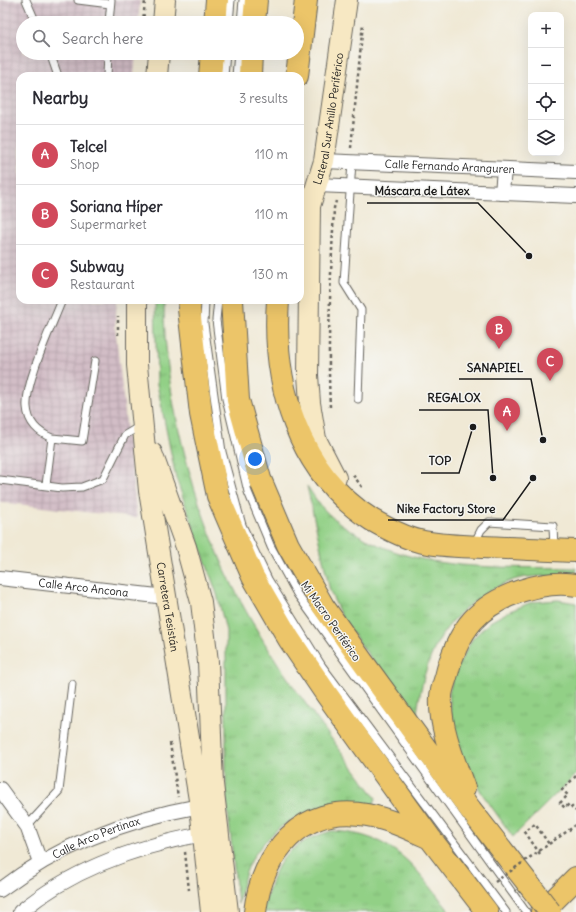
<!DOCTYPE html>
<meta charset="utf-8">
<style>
body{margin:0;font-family:Delius,sans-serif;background:#f7f7f7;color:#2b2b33}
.controls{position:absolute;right:12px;top:12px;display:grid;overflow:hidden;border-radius:8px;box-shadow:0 4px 16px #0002}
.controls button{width:36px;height:36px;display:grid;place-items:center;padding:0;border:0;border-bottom:1px solid #e1e1e2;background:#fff;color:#2b2b33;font:20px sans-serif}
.you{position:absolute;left:255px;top:459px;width:14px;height:14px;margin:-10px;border:3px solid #fff;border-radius:50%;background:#1a73e8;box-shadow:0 0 0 6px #1a73e833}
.badge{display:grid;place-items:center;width:26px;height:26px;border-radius:50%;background:#d1495b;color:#fff;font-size:13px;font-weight:700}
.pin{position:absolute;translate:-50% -33px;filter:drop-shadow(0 1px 2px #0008)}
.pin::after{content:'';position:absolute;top:21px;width:14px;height:12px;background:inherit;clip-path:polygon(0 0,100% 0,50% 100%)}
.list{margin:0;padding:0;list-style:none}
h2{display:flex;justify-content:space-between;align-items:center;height:52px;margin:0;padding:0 16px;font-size:17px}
h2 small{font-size:13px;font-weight:400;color:#7c7c81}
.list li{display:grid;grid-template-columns:26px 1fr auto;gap:12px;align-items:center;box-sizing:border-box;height:60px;padding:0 16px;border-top:1px solid #e1e1e2}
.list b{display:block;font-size:15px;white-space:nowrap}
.list p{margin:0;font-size:13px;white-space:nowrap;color:#7c7c81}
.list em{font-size:13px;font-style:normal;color:#7c7c81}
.icon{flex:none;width:22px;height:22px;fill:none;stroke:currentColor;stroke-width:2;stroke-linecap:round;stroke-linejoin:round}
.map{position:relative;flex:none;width:576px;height:912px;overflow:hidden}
.search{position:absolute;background:#fff;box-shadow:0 4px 16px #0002;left:16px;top:16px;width:288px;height:44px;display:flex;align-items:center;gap:10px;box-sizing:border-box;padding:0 14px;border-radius:22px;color:#7c7c81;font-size:15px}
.panel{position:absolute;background:#fff;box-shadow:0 4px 16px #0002;left:16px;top:72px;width:288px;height:232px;border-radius:12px}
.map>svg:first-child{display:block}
</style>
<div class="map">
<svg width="576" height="912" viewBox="0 0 576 912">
<defs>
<pattern id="industrial-grid" width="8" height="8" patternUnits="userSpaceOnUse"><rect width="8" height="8" fill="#d2bdc6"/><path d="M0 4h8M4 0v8" fill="none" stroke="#b4a2aa"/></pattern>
<pattern id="grass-tufts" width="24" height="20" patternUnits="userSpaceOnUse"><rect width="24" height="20" fill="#92d086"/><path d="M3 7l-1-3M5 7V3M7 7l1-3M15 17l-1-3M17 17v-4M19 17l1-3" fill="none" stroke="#7db273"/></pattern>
</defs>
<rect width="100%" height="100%" fill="#f6f6f2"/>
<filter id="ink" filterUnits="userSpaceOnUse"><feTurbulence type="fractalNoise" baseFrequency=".025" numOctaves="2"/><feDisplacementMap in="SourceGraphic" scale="8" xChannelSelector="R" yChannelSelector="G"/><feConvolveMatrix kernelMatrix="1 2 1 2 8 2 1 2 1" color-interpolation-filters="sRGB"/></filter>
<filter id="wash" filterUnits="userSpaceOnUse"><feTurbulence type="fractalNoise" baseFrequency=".012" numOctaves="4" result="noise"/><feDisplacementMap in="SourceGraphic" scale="16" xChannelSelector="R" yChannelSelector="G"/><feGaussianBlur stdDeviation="0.9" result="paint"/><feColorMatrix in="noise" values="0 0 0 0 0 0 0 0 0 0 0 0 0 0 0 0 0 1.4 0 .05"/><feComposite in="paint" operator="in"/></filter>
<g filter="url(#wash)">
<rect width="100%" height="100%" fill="#f0e9d5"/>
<!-- industrial -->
<path fill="url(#industrial-grid)" d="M0 0H140L138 23H23V53H136L134 76H20V300H117L115 326 137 518 0 502Z"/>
<!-- grass -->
<path fill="url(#grass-tufts)" stroke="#577651" d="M155 300H164C163 403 199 531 251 620 287 683 333 740 376 798L373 806C354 807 334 807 315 811 289 815 262 840 250 863 244 875 241 890 238 904L226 794V631L217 594 176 478 157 384Z
M307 486C312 493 316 500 321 506 330 517 342 525 354 532 420 574 501 566 576 568V578C557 576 539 575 521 578 507 581 494 588 482 596 435 627 423 666 416 720L343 620 330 591Z
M558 600 576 603V774L513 837 483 795 467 768 454 740 449 693 454 673 473 638 490 622 510 611 532 602Z
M332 831C395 834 415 867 450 912H262C267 897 271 879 279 865 289 846 313 836 332 831Z"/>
</g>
<g filter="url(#ink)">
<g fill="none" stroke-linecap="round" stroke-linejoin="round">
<defs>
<path id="lane" d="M26 0 36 23
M78 0 110 4
M109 23 111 0
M229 23 231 0
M241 23 243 0
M50 53 58 76
M107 76 108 53
M224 76 226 53
M236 76 238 53
M352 162 344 283 361 310 358 399
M205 300 204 324 222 452 242 525 268 579 322 666 506 912
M218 300 216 320 226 399 248 492 271 547 297 594 526 912
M52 438 82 441 95 361
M0 480 62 488 82 487 103 479 125 435 140 426
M46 485 52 438C39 433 28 423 27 407 25 381 52 326 62 300
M474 544 481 530 489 522 553 526 554 548
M27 826 59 791 72 684"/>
<g id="street">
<path id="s1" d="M324 161 576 172"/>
<path d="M317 185 576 196"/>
<path d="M502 193 504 169"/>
<path id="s2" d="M0 578 166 597"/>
<path d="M0 789 27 826 40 862"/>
<path id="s3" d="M0 890C59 845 127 819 200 806"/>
<path d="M20 912C72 869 138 846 203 834"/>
</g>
<g id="secondary">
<path d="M163 23 165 0"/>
<path d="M157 76 159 53"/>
<path id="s4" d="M137 300V365L149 491 200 806 211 912"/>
<path d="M152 453 186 547 201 602 208 662 213 784 228 912"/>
<path id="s5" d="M336 478 316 439 310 403 308 375 310 206 324 161 347 0"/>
</g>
<path id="primary" d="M297 76 306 0
M278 300C272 384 298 473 372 520 386 528 403 537 419 541 439 546 461 546 482 547 513 548 545 550 576 551
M542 912 576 878"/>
<path id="highway" d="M215 23 217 0
M254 23 256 0
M210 76 212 53
M250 76 251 53
M190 300 189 309 201 414 218 496 253 577 289 639 327 695 430 838 487 912
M232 300 238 400 260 479 288 545 323 606 362 661 470 809 530 886
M464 788C454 761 439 727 441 697 441 691 444 683 446 677 450 659 460 634 473 620 496 595 543 579 576 585
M255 912C262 853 302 803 367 815 389 819 410 829 430 838"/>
</defs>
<!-- lane casing -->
<use href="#lane" stroke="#66645d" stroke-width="9"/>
<!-- street casing -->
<use href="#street" stroke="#66645d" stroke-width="16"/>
<!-- secondary casing -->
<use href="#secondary" stroke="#66645d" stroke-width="22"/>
<!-- primary casing -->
<use href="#primary" stroke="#66645d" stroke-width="24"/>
<!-- highway casing -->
<use href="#highway" stroke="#66645d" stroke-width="24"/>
<!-- path -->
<path stroke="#66645d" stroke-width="2.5" stroke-dasharray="3 3" stroke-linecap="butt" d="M143 23 145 0
M351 148 363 23
M118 335V316
M330 407C327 341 331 274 334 208L336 201
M353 475 362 487
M170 743 178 797
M576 776 562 790 568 795 560 803 565 808 569 804 576 811
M185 852 189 890
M540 854 525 832 535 824 549 844"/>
<!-- lane -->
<use href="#lane" stroke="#fff" stroke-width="7"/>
<!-- street -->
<use href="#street" stroke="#fff" stroke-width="14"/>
<!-- secondary -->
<use href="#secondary" stroke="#f7e8c3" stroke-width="20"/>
<!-- primary -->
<use href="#primary" stroke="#ecc569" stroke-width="22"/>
<!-- highway -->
<use href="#highway" stroke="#ecc569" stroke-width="22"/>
<defs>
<path id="highway-bridge" d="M530 886 550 912"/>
</defs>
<!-- highway-bridge casing -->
<use href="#highway-bridge" stroke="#66645d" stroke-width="24" stroke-linecap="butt"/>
<!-- path-bridge -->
<path stroke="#66645d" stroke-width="2.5" stroke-dasharray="3 3" stroke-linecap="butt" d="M495 882 576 825"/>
<!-- highway-bridge -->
<use href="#highway-bridge" stroke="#ecc569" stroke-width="22"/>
</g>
</g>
<g text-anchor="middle" stroke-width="3" stroke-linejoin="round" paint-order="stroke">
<!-- street labels -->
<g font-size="11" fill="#1c1c1c" stroke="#f6f6f2">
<text dy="4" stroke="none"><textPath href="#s5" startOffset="367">Lateral Sur Anillo Periférico</textPath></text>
<text dy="4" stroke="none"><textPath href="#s1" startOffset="126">Calle Fernando Aranguren</textPath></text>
<text dy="4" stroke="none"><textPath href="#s2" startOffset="84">Calle Arco Ancona</textPath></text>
<text dy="4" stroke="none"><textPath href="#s4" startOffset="309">Carretera Tesistán</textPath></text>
<text transform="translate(331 621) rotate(55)" y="4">Mi Macro Periférico</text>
<text dy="4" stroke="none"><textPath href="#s3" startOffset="110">Calle Arco Pertinax</textPath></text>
</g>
</g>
<!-- callouts -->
<path fill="none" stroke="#1c1c1c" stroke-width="1.5" d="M529 256L478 203H367M543 440L531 379H459M493 478L488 410H419M473 427L459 473H421M533 478L503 520H388"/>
<g fill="#1c1c1c" stroke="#f6f6f2" stroke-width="1.5">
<circle cx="529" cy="256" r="4"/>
<circle cx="543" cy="440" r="4"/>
<circle cx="493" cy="478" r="4"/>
<circle cx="473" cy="427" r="4"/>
<circle cx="533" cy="478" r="4"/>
</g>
<g font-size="12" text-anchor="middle" font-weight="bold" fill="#1c1c1c" stroke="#f6f6f2" stroke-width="3" stroke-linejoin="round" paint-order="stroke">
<text x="422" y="195">Máscara de Látex</text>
<text x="495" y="372">SANAPIEL</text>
<text x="454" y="402">REGALOX</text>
<text x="440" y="465">TOP</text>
<text x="446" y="513">Nike Factory Store</text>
</g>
</svg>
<div class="controls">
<button>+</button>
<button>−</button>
<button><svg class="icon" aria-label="locate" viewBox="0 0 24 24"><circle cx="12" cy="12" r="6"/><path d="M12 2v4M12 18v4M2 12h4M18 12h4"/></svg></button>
<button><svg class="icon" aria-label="layers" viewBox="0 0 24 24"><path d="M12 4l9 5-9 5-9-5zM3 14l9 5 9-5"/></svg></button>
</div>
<div class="you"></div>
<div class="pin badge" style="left:507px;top:431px">A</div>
<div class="pin badge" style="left:499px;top:349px">B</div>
<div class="pin badge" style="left:550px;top:381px">C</div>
<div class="search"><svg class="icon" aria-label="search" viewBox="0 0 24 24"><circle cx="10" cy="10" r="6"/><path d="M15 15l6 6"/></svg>Search here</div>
<section class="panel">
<h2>Nearby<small>3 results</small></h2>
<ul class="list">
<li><span class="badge">A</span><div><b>Telcel</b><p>Shop</p></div><em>110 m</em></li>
<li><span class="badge">B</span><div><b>Soriana Híper</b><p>Supermarket</p></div><em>110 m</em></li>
<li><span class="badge">C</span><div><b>Subway</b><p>Restaurant</p></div><em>130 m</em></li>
</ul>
</section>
</div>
